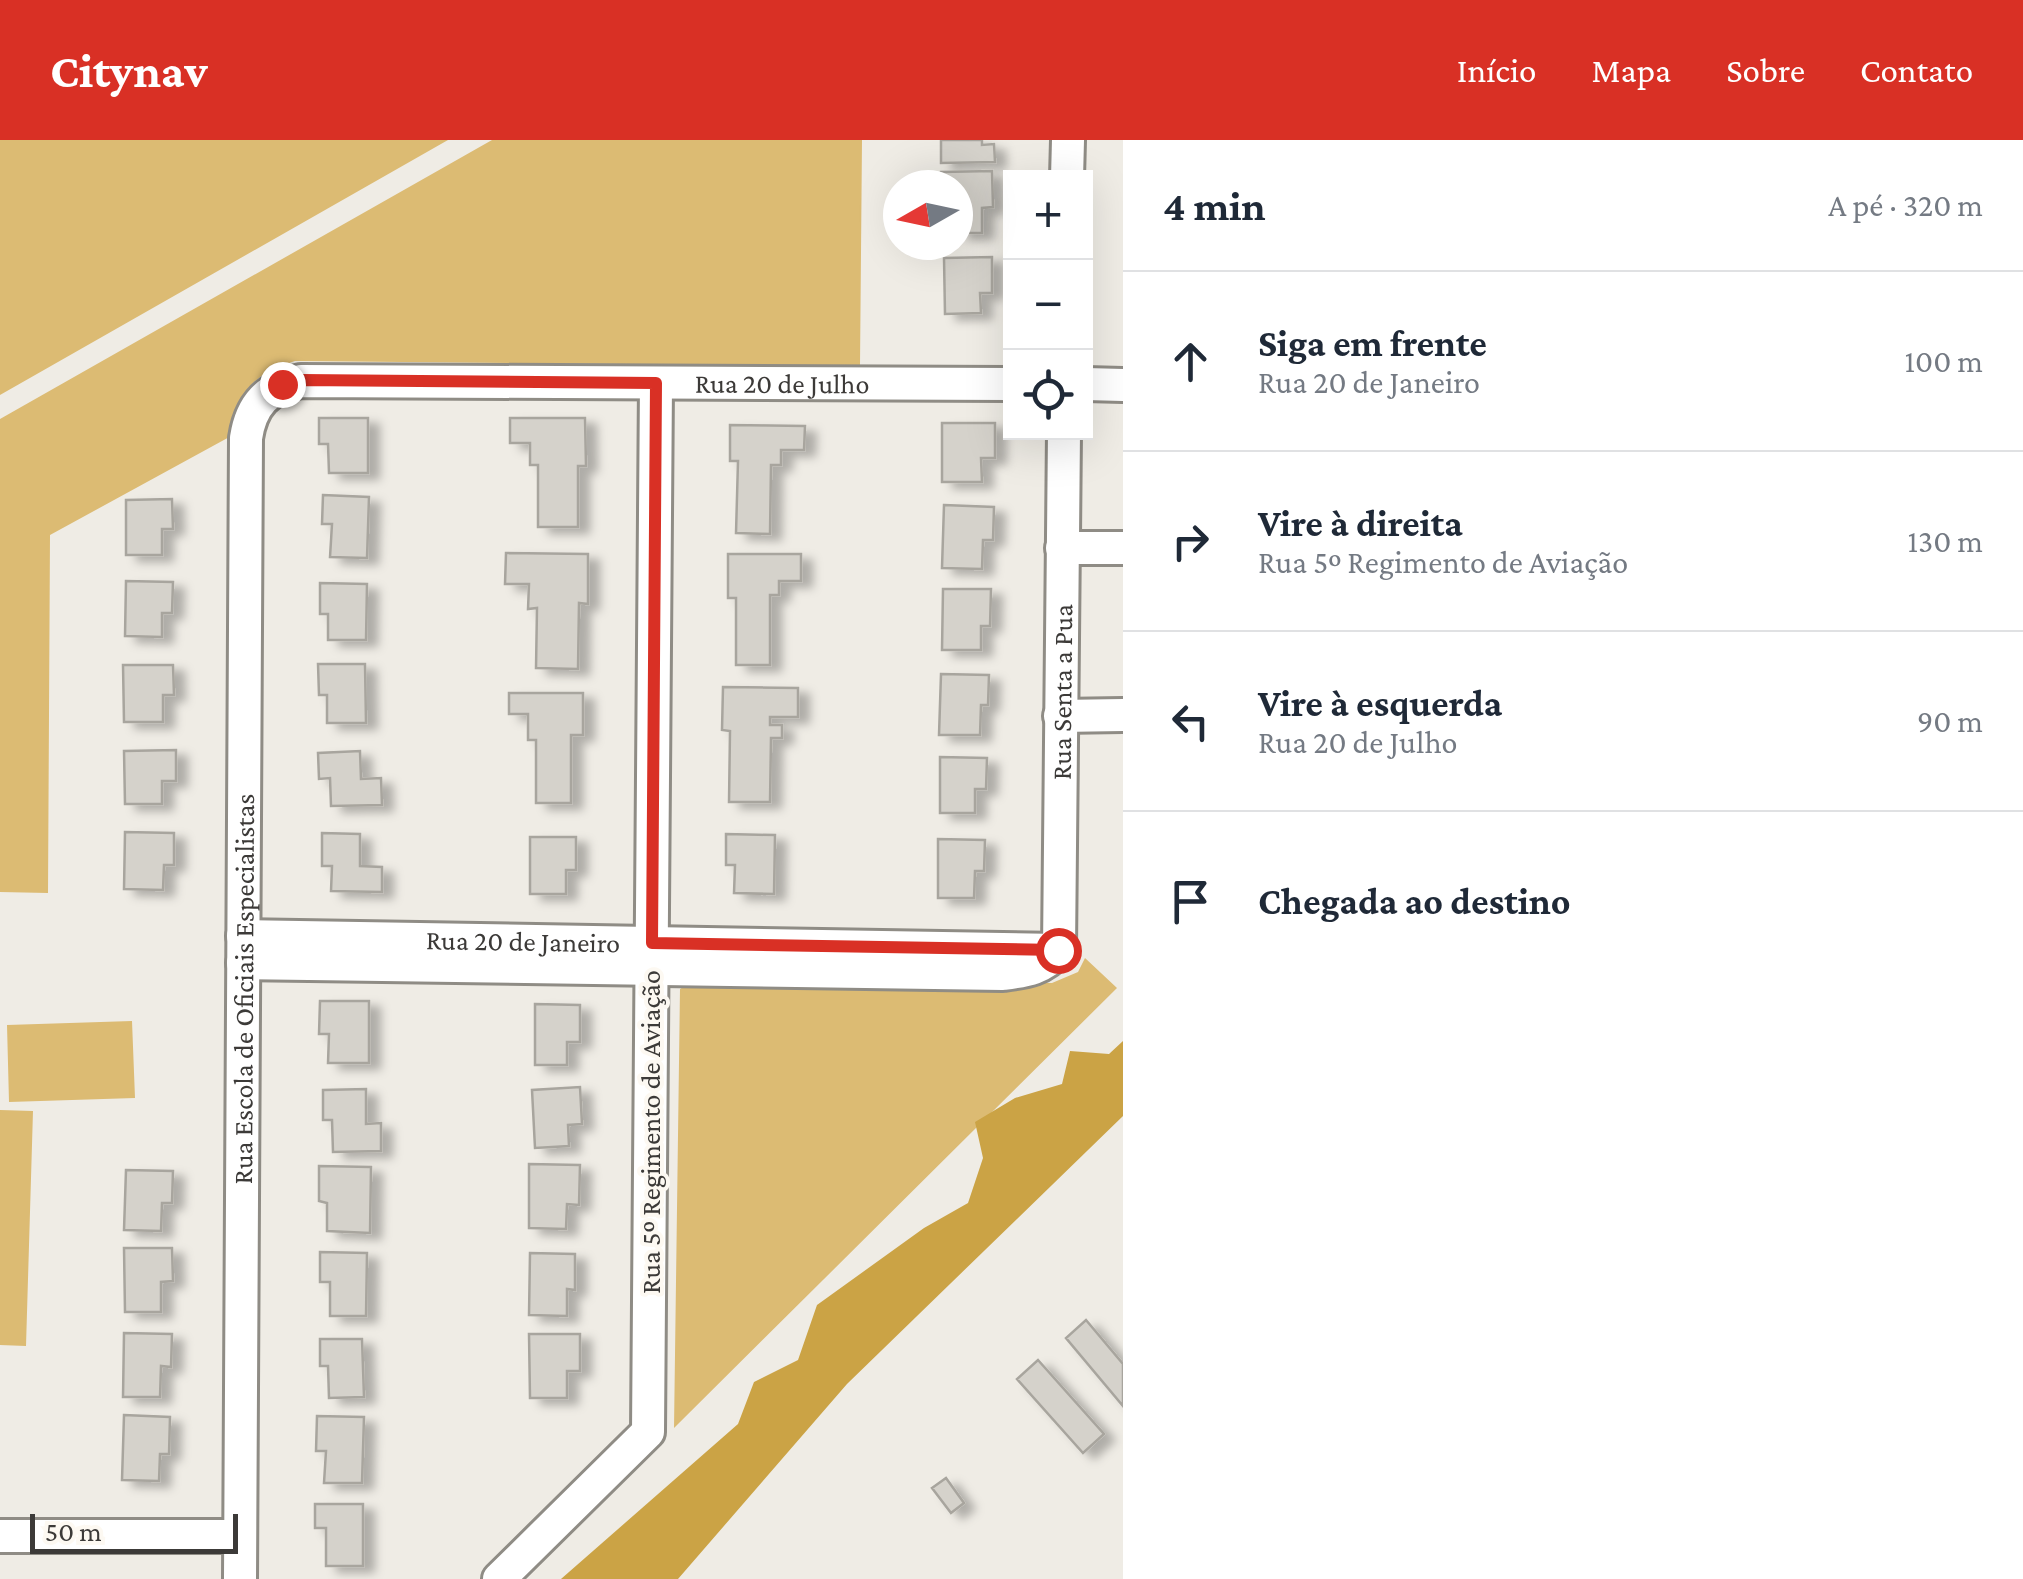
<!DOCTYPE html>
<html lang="pt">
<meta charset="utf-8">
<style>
body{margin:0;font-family:"Crimson Pro",serif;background:#f6f6f7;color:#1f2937}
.controls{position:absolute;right:30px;top:30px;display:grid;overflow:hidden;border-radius:0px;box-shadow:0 10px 40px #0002}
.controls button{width:90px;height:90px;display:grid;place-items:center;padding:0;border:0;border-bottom:2px solid #e0e1e3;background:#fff;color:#1f2937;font:50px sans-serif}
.compass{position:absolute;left:883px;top:30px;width:90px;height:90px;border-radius:50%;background:#fff;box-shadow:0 10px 40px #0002;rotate:261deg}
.scale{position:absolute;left:30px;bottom:25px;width:208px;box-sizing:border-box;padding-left:10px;border:5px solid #3c3a38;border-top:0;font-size:28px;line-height:35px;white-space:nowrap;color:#3c3a38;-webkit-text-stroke:8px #fdf9f2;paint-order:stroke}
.stop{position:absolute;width:30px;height:30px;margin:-22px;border:8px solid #d93025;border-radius:50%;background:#fff}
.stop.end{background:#d93025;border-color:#fff;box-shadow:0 2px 10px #0008}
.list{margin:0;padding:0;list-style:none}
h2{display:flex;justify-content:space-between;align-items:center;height:130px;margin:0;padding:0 40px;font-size:42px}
h2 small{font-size:32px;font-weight:400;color:#747a83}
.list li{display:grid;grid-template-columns:65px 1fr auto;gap:30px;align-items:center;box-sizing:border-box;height:180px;padding:0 40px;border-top:2px solid #e0e1e3}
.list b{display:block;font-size:38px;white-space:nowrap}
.list p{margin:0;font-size:32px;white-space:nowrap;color:#747a83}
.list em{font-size:32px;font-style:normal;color:#747a83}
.icon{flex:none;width:55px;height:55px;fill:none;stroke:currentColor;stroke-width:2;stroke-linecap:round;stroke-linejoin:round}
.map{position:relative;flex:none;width:1123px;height:1439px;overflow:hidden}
header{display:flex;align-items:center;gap:60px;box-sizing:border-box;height:140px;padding:0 50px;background:#d93025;color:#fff}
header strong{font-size:48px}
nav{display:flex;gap:55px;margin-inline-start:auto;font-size:35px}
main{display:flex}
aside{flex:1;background:#fff}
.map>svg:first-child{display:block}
</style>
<header>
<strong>Citynav</strong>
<nav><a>Início</a><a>Mapa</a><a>Sobre</a><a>Contato</a></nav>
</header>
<main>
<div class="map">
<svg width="1123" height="1439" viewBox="0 0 1123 1439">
<defs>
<filter id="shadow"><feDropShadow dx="11" dy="6" stdDeviation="5" flood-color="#0004"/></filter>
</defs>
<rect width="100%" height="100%" fill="#efece5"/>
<!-- green -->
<path fill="#dcbb73" d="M0 0H448L0 255Z
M492 0H862L860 226 295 221C253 234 239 250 233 295L50 395 48 753 0 752V279Z
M1085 818 1117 848 674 1288 680 849 695 840 1052 843 1078 832Z
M132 881 135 958 9 962 7 885Z
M0 970 33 971 26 1206 0 1205Z"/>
<!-- water -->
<path fill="#cba345" d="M1123 901V976L847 1244 678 1439H561L738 1284 754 1242 798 1220 817 1165 924 1088 968 1063 983 1018 975 982 1015 958 1062 944 1070 911 1109 914Z"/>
<!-- building -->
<path fill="#d5d2cb" stroke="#a8a59e" stroke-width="2.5" filter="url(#shadow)" d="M941 0H982V5L994 4 995 22 941 23Z
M992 31 993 67 982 68V93H958V45H941V32Z
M992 117V153H980L981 173 945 174 944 118Z
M319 278H368V333H329L328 304H319Z
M510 278H585L586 326H578V387H538V325H530V303H510Z
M942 283H995V318H981L982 342H942Z
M730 285 805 286 804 310H781V325H771L770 394 736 393 738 321H730Z
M323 355 369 357 367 418 330 417 332 384H322Z
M172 359 173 389H162V415H126V360Z
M944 365 994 367 993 400H983L982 429 942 428Z
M506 413 588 414V464L579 463 578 529 536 528 537 468 528 469 529 444H505Z
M728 414H801V441H779V455H770V525H736V458H728Z
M126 441 173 442 172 473H162V497L125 496Z
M320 443 367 444 366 500H328V474H320Z
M943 449H991L990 486H981V510H942Z
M318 524H365L366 583H327V555H319Z
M123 525H173L174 555H163V582H124Z
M941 534 989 535 988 565H981L980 595H939Z
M723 547 798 548V577H770V585H782V598H771L770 662H729L730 591 722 590Z
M509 553H583V595H571V663H536V600H528V574H509Z
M176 610V641H162V664H125L124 611Z
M360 611 361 639 381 638 382 665 331 666 330 638 319 639 318 613Z
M940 617 987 618 986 649H975V673H940Z
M125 692 174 693V725H164L163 750 124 749Z
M322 693 360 694V726L382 727V752L331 751 332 726H322Z
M726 694 775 695 774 754 734 753 735 725H726Z
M530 697H576V730H566V754H530Z
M938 699 985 700 984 731H975L974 758H938Z
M320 861H369V923H328L329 894H319Z
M535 864 580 865V902H567V925H535Z
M580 947 582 984 568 985 569 1006 535 1008 532 950Z
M366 949V984L381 983V1011L333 1012 332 980H323V950Z
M529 1024 580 1025 579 1065 567 1064 566 1089 529 1088Z
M319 1026 371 1027 370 1093 327 1091V1063L319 1061Z
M126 1030 173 1031 172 1063H162L161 1091 124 1090Z
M124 1108H172L173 1141 161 1142V1172H125Z
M320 1112 367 1113 366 1176H330V1142H320Z
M530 1113 575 1114V1150L567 1149V1176L529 1175Z
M1086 1180 1123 1224V1266L1066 1198Z
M124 1193 172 1194 171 1227 161 1226 160 1257H123Z
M529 1194H580V1231H567V1258H530Z
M320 1199H362L364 1257 329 1258 328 1226H320Z
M1038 1220 1104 1294 1083 1313 1017 1239Z
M124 1275 170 1277 169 1314H160L159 1341 122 1340Z
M317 1276 364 1277 362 1343H324L326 1311H316Z
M946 1338 964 1363 951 1373 932 1348Z
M315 1364H363V1426H326V1388H315Z"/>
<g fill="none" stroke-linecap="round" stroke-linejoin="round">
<defs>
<g id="street">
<path d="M1067 38 1068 0"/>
<path d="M1086 244 1123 245"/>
<path d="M1062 408H1123"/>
<path d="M1060 576 1123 575"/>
<path id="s1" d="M243 796 1059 810"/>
<path id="s2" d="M1059 810 1064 292"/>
<path d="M243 823 1003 834C1026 831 1043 829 1059 810"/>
<path d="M0 1396H240"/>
<path id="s3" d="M240 1439 246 298C251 265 267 247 301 241L1011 244"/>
<path d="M499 1439 648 1292 656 243"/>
</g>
</defs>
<!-- street casing -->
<use href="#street" stroke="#8f8c85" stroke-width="38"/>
<!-- street -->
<use href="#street" stroke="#fff" stroke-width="32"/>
</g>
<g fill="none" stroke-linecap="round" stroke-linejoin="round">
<!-- route -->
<path stroke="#d93025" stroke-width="12" d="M282 244 300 240 656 243 652 803 1058 810"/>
</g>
<g text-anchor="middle" stroke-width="8" stroke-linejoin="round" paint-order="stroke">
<!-- street labels -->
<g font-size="28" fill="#3c3a38" stroke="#fdf9f2">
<text dy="10" stroke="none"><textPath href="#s3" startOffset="1708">Rua 20 de Julho</textPath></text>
<text dy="10" stroke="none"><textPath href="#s2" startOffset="258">Rua Senta a Pua</textPath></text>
<text dy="10" stroke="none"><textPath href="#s1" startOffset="280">Rua 20 de Janeiro</textPath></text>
<text dy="10" stroke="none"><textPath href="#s3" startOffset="590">Rua Escola de Oficiais Especialistas</textPath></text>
<text transform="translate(650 992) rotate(-90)" y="10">Rua 5º Regimento de Aviação</text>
</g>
</g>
</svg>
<div class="controls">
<button>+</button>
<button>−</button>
<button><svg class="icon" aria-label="locate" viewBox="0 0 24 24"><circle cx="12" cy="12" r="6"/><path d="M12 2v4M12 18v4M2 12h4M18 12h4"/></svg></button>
</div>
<svg class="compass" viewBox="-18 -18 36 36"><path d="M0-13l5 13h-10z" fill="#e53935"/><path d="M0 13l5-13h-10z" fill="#747a83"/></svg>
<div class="scale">50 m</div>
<div class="stop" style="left:1058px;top:810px"></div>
<div class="stop end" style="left:282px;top:244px"></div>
</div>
<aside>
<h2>4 min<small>A pé · 320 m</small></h2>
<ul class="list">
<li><svg class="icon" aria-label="ahead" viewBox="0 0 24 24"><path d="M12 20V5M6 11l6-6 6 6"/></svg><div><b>Siga em frente</b><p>Rua 20 de Janeiro</p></div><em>100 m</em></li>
<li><svg class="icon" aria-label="right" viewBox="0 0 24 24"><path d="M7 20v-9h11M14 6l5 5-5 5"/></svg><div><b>Vire à direita</b><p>Rua 5º Regimento de Aviação</p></div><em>130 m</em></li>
<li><svg class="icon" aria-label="left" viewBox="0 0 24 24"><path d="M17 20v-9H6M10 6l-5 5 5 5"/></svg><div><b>Vire à esquerda</b><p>Rua 20 de Julho</p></div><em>90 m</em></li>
<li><svg class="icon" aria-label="arrive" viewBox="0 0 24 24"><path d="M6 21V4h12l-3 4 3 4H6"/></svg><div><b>Chegada ao destino</b></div></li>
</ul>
</aside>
</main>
